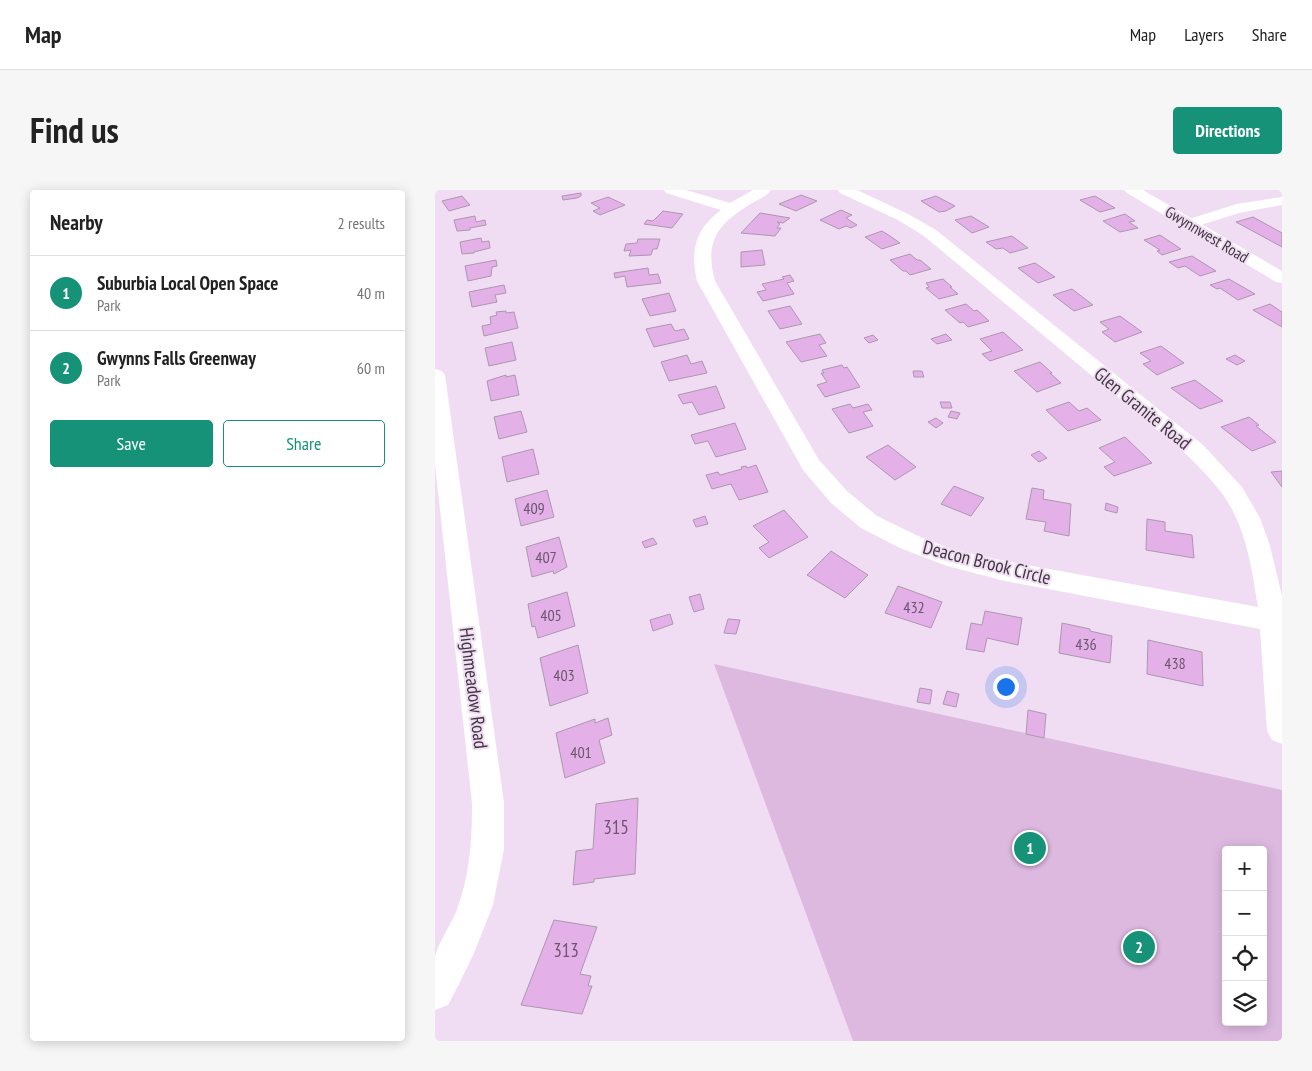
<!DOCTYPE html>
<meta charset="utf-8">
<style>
body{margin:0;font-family:"PT Sans Narrow",sans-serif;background:#f6f6f6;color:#222}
.controls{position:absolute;right:15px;bottom:15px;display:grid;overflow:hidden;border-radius:5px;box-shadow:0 2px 12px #0003}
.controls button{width:45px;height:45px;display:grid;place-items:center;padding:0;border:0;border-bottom:1px solid #e0e0e0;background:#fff;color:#222;font:25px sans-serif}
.you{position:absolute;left:570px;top:496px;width:18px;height:18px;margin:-12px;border:4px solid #fff;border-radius:50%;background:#1a73e8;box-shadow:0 0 0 8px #1a73e833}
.badge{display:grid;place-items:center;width:32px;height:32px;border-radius:50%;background:#159278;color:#fff;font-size:16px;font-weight:700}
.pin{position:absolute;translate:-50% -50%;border:2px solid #fff;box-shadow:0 1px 5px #0006}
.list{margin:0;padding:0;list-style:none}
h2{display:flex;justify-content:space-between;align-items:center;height:65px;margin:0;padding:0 20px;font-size:21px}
h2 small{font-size:16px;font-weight:400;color:#767676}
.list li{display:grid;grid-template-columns:32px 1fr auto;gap:15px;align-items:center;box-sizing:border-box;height:75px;padding:0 20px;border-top:1px solid #e0e0e0}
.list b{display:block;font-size:19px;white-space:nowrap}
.list p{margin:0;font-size:16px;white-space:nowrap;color:#767676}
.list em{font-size:16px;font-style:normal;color:#767676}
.actions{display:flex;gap:10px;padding:15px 20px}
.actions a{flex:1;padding:11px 0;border:1px solid #159278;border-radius:5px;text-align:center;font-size:18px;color:#159278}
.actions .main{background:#159278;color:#fff}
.icon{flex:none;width:28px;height:28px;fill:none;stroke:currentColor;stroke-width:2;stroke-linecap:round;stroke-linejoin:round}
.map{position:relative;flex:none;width:847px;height:851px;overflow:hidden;border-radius:5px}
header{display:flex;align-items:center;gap:30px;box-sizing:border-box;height:70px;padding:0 25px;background:#fff;border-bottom:1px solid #e0e0e0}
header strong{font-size:24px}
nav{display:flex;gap:28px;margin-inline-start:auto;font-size:18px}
.intro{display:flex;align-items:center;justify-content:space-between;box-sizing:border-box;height:120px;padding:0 30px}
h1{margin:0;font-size:35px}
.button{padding:12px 22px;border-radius:5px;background:#159278;color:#fff;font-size:18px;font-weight:700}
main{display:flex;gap:30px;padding:0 30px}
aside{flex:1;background:#fff;border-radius:5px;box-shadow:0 2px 12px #0003}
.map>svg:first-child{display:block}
</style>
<header>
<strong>Map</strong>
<nav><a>Map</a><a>Layers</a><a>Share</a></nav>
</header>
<div class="intro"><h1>Find us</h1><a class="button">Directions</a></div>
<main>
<aside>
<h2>Nearby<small>2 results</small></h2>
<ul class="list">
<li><span class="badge">1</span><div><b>Suburbia Local Open Space</b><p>Park</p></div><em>40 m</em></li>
<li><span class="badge">2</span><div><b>Gwynns Falls Greenway</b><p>Park</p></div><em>60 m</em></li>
</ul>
<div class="actions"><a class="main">Save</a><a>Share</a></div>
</aside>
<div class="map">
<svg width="847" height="851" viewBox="0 0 847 851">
<rect width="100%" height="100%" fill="#f1ddf3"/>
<!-- green -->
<path fill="#ddb9e0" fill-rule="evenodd" d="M279 474 847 600V851H418ZM791 660H828V832H791Z"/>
<!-- building -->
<path fill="#e4b0e8" stroke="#ab98ad" d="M146 3V6L142 8 128 10 127 6Z
M366 5 382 11 361 21 344 14Z
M27 6 35 15 14 21 7 11Z
M501 6 520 16 511 21 504 22 486 11Z
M660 6 680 18 665 22 645 10Z
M173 7 190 15 165 25 158 21 165 18 156 13Z
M406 20 417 25 411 28 422 35 416 38 411 36 404 39 385 30Z
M228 21 248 24 237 38 209 34 212 30 218 31Z
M325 23 355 28 348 33 342 32 345 34 342 38H346L340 46 306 43Z
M690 24 700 31 694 32 703 38 685 42 668 31Z
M40 26 41 32 50 30 51 35 35 38V40L22 41 19 30Z
M536 26 554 37 537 43 520 30Z
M818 27 847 43V57L801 32Z
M447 41 455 46 465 53 447 59 430 47Z
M725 45 746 59 727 65 722 61 725 60 709 50Z
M577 46 593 58 575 63 568 58 561 59 551 52Z
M46 48 47 52 54 51 55 58 39 62V63L27 64 25 52Z
M203 49H225L222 59H218L216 65 194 66 196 60 189 61 191 54 202 53Z
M327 60 330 75 306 77V62Z
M475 64 482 70H485L496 79 475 85 471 81H468L455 70Z
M757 66 781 81 765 86 750 76 743 78 734 72Z
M61 70 62 76 57 77 56 86 33 91 30 76Z
M600 73 620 87 603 93 583 78Z
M213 78 214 85 223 84 226 93 192 97 190 86 180 88 179 83Z
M355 85 359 91 352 93 359 104 328 111 322 102 331 100 327 94 349 89 347 87Z
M508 89 517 97H515L523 104 504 109 491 98 494 97 491 93Z
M794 89 820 104 803 110 785 98 782 99 775 95Z
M69 95 71 103 60 105 62 112 37 117 34 102Z
M637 99 658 115 639 121 618 105Z
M234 103 241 121 215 126 207 109Z
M531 114 539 121 542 120 554 131 533 137 528 132 525 133 510 120Z
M835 114 847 122V137L818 120Z
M355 116 367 134 345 139 333 121Z
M71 121V123L79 122 83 138 49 146 47 136 56 134 55 127 62 125 61 122Z
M685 126 707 142 680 152 667 142 674 139 665 132Z
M236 134 240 141 249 139 254 149 219 157 211 139Z
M568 142 588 160 555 171 547 164 557 161 545 149Z
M385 144 391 153 384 155 392 166 366 172 351 152Z
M511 144 517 150 502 154 496 149Z
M438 145 443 150 434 153 429 148Z
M77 152 81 170 54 176 50 158Z
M726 156 749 173 722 185 708 174 716 171 705 163Z
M252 165 256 174 267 171 272 183 234 191 226 172Z
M800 165 810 171 802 175 791 169Z
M605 172 617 183H615L626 193 602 202 579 181Z
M407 175 409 178 412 177 425 197 390 207 382 195 392 192 386 183H389L387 180Z
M478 181H487L489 187H479Z
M71 185V187L80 185 84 205 56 211 52 191Z
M760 190 788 211 765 219 736 198Z
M281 196 290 218 264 225 257 212 248 214 243 205Z
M505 212H515L517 218H507Z
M634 212 644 221 652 218 666 230 633 241 611 220Z
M415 214 418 218 433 214 437 220 428 222 438 236 414 243 397 219Z
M86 221 92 242 64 249 59 227Z
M516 221 525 223 522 229 513 227Z
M814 227 824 235 821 236 841 252 817 261 786 237Z
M501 228 508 233 501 238 493 232Z
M300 233 311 259 281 267 273 251 260 254 256 245Z
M690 247 717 273 679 286 669 277 680 272 664 258Z
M453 255 481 277 460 290 431 267Z
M98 259 104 284 72 292 67 267Z
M604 261 612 268 604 272 596 265Z
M321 275 333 302 304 310 296 294 277 299 271 285 283 282 285 285 307 279 306 277 311 276 312 278Z
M847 281V297L836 282Z
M519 296 549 308 536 326 506 314Z
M597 298 609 300 608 309 636 314 634 346 609 341 611 332 591 329Z
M112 300 119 327 86 336 80 309Z
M671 313 683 317 682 323 670 320Z
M349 320 373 347 334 368 324 358 334 352 318 336Z
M270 326 273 334 261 337 258 330Z
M712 329 730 332V341L757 345 759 368 711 360Z
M124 347 132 377 119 384 118 381 97 387 91 357Z
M218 348 222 354 210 358 207 352Z
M396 361 433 385 410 408 372 385Z
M463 396 507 412 496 438 450 423Z
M132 402 140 436 103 448 100 436 97 437 93 414Z
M265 404 269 419 259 422 254 407Z
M550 421 587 428 583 455 552 448 549 462 531 459 536 433 547 435Z
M235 424 238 434 218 441 215 430Z
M293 429 305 430 301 444 289 443Z
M627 433 655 439V441L677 446 675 473 624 463Z
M713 450 767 462 768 496 712 484Z
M143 455 153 503 115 516 105 468Z
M485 498 497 500 495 514 482 512Z
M512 501 524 504 521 517 508 514Z
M593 520 611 524 609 548 591 544Z
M173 528 177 545 164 550 170 573 130 588 121 543 160 529V533Z
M203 608 200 684 159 689V692L138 695 141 661 158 659 161 614Z
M119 730 162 737 145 784 156 786 153 796H157L147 824 86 815Z"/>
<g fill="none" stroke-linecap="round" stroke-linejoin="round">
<!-- minor -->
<path fill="#fff" fill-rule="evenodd" d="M229 0H251L295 13 318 0H336C332 6 324 9 317 13 283 34 269 50 280 91L384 270 412 301 442 326 483 346 516 359 570 371 823 417C817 379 811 338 789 306 778 291 765 278 752 265L489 46 463 30 405 3 403 0H422L473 24 501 40 768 255 807 297 825 328 835 356 847 406V554L837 550 832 541 825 439 570 391 512 376 465 358 426 338 396 313 368 280 262 91C255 60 260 40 286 20L231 3Z
M847 7V15L804 23 756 38 751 36 748 33 751 30 802 14Z
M0 179 7 181 10 185 69 613V659L58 715 39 763 22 798 13 815 0 820C0 805 0 781 0 767 2 756 16 734 21 722 35 686 37 651 37 613L0 274Z"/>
<!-- tertiary -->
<path fill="#fff" fill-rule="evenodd" d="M689 0H708L847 81V93L841 92 692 3Z"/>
</g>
<g text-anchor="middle" stroke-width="4" stroke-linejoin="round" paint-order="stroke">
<!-- far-street labels -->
<g font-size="16" fill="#413942" stroke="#f1ddf3">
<text transform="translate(772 44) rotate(31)" y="6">Gwynnwest Road</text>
</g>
<!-- number labels -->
<g font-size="16" fill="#6a576c">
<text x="99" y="324">409</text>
<text x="111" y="373">407</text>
<text x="479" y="423">432</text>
<text x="116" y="431">405</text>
<text x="651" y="460">436</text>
<text x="740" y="479">438</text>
<text x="129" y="491">403</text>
<text x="146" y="568">401</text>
</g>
<!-- street labels -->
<g font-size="19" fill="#413942" stroke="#f1ddf3">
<text transform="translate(708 218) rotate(39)" y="7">Glen Granite Road</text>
<text transform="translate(552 372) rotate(14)" y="7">Deacon Brook Circle</text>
<text transform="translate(39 498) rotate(83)" y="7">Highmeadow Road</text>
</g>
<!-- near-number labels -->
<g font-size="19" fill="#6a576c">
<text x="181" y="644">315</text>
<text x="131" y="767">313</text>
</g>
</g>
</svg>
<div class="controls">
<button>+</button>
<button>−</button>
<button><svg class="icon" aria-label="locate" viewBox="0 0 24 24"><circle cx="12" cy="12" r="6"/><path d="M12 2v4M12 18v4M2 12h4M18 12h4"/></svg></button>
<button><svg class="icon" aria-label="layers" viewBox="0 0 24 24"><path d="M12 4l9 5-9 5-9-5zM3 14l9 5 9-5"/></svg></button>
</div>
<div class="you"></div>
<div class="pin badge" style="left:595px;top:658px">1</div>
<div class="pin badge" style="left:704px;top:757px">2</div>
</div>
</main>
